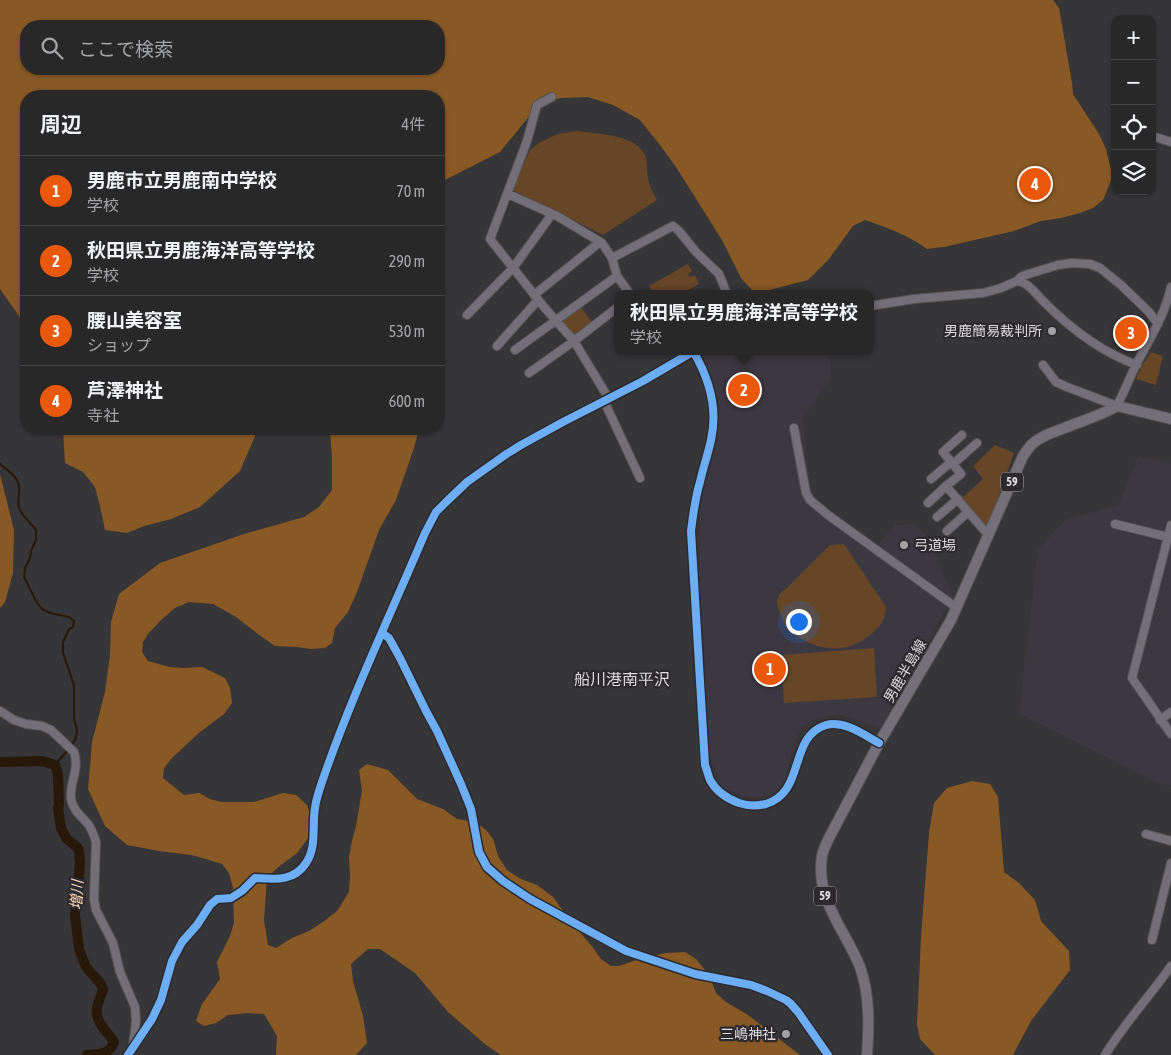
<!DOCTYPE html>
<html lang="ja">
<meta charset="utf-8">
<style>
body{margin:0;font-family:"Asap Condensed","Noto Sans JP",sans-serif;background:#303031;color:#f1f3f6}
.controls{position:absolute;right:15px;top:15px;display:grid;overflow:hidden;border-radius:10px;box-shadow:0 1px 4px #0004}
.controls button{width:45px;height:45px;display:grid;place-items:center;padding:0;border:0;border-bottom:1px solid #444446;background:#282829;color:#f1f3f6;font:25px sans-serif}
.you{position:absolute;left:798px;top:621px;width:18px;height:18px;margin:-12px;border:4px solid #fff;border-radius:50%;background:#1a73e8;box-shadow:0 0 0 8px #1a73e833}
.badge{display:grid;place-items:center;width:32px;height:32px;border-radius:50%;background:#ea580c;color:#fff;font-size:16px;font-weight:700}
.pin{position:absolute;translate:-50% -50%;border:2px solid #fff;box-shadow:0 1px 5px #0006}
.popup{position:absolute;left:614px;top:290px;width:260px;height:65px;box-sizing:border-box;display:grid;place-content:center;border-radius:10px;background:#282829;filter:drop-shadow(0 1px 4px #0005);font-size:16px;white-space:nowrap;color:#a5a6a8}
.popup b{font-size:19px;color:#f1f3f6}
.popup::after{content:'';position:absolute;left:50%;top:100%;margin-left:-10px;border:10px solid transparent;border-top-color:#282829}
.list{margin:0;padding:0;list-style:none}
h2{display:flex;justify-content:space-between;align-items:center;height:65px;margin:0;padding:0 20px;font-size:21px}
h2 small{font-size:16px;font-weight:400;color:#a5a6a8}
.list li{display:grid;grid-template-columns:32px 1fr auto;gap:15px;align-items:center;box-sizing:border-box;height:70px;padding:0 20px;border-top:1px solid #444446}
.list b{display:block;font-size:19px;white-space:nowrap}
.list p{margin:0;font-size:16px;white-space:nowrap;color:#a5a6a8}
.list em{font-size:16px;font-style:normal;color:#a5a6a8}
.icon{flex:none;width:28px;height:28px;fill:none;stroke:currentColor;stroke-width:2;stroke-linecap:round;stroke-linejoin:round}
.map{position:relative;flex:none;width:1171px;height:1055px;overflow:hidden}
.search{position:absolute;background:#282829;box-shadow:0 1px 4px #0004;left:20px;top:20px;width:425px;height:55px;display:flex;align-items:center;gap:12px;box-sizing:border-box;padding:0 18px;border-radius:20px;color:#a5a6a8;font-size:19px}
.panel{position:absolute;background:#282829;box-shadow:0 1px 4px #0004;left:20px;top:90px;width:425px;height:345px;border-radius:20px}
.map>svg:first-child{display:block}
</style>
<div class="map">
<svg width="1171" height="1055" viewBox="0 0 1171 1055">
<rect width="100%" height="100%" fill="#363537"/>
<!-- built -->
<path fill="#3c3841" d="M706 351H830V379L803 418 810 483 818 501 834 514 877 545 895 525 915 524 933 542 939 564 953 595 880 729 837 714 815 719 801 728 794 744 785 781 772 794 756 798 744 797 720 787 709 753 699 576 700 510 704 479 713 450 718 429 716 404 707 371 700 354Z
M1138 456 1171 463V785H1162L1019 713 1038 549 1065 520 1118 505Z"/>
<!-- green -->
<path fill="#664627" d="M577 131C597 134 635 134 645 155 648 162 646 171 648 178 649 186 654 194 657 200L603 235 512 190 530 150 540 142 558 134Z
M688 264 692 271 688 274 690 277 695 275 699 284 681 294H654L649 286Z
M579 305 593 323 573 338 558 320Z
M1151 352 1163 356 1156 385 1136 379 1143 364Z
M995 445 1014 453 987 529 962 498 983 479 973 466Z
M844 544 886 607C886 620 880 627 870 635 862 641 852 647 842 648 818 651 787 637 780 613 778 609 776 602 778 598 779 593 785 590 788 587L830 545Z
M874 648 877 697 784 703 781 655Z"/>
<!-- forest -->
<path fill="#885925" fill-rule="evenodd" d="M0 0H1053L1059 8 1072 83 1073 94 1099 134 1106 149 1111 170 1112 178 1103 200 1093 208 1080 213 1061 218 1041 221 1014 231 944 247 927 249C908 235 888 228 865 220L853 226 829 259 808 280 762 292 752 290 741 278 722 240 676 167 660 145 640 120 613 105 588 97 561 98 542 103 527 119 500 152 439 183V96H26V326L0 289ZM26 26H439V69H26Z
M63 429H258L240 471 200 507 171 519 144 526 127 533 105 530 100 506 95 487 83 472 65 463Z
M330 429H419L414 448 396 500 379 530 357 592 348 612 335 628 332 643 325 648 311 649 297 647 275 646 258 634 236 617 213 604 189 602 175 608 161 620 148 634 143 642 142 652 148 661 169 667 184 668 202 667 225 678 230 688 232 703 224 714 200 732 172 758 164 768 163 778 184 795 199 793 210 799 222 802H254L283 793 296 795 307 805 310 814 311 824 309 837 297 853 277 868 267 878 264 920 268 945 276 948 292 938 309 931 323 922 337 911 349 892 350 875 349 857 352 841 356 826 362 790 359 770 367 764 388 770 417 799 443 809 457 819 475 822 486 830 493 839 498 856 507 870 521 879 537 885 553 897 569 919 594 949 601 959 611 966H619L642 958 666 953 685 952 696 959 709 975 716 993 726 1002 748 1015 800 1055H501L486 1045 448 1012 415 973 380 949H368L351 964 353 981 363 1016 367 1043 356 1055H276L277 1036 264 1014 248 1013 228 1015 216 1023 204 1026 196 1021 202 1004 220 979 217 962 230 936 234 923 233 888 229 873 222 864 209 860 191 855 159 851 127 845 105 826 88 789 92 742 105 692 110 655 111 622 119 594 160 563 244 534 304 517 319 507 332 490V460Z
M0 474 14 530 13 573 5 602 0 608Z
M972 781 990 784 998 797 1004 872 1019 883 1035 900 1041 921 1069 951 1070 970 1031 1021 1013 1055H935L920 1039 917 1024 921 937 929 833 934 803 947 788Z"/>
<g fill="none" stroke-linecap="round" stroke-linejoin="round">
<!-- stream -->
<path stroke="#281809" stroke-width="2" d="M0 464C10 472 21 479 19 492 19 497 17 503 19 508 21 515 32 524 36 530V540L31 551 30 558 25 568 24 577 36 601 42 609 50 613 69 617 74 621 73 627 69 629 63 642V653L74 685V719L77 730 76 738 72 745
M55 765 67 751"/>
<!-- river -->
<path stroke="#281809" stroke-width="10" d="M0 762 42 761 55 765 58 774 59 805 58 808 61 828 66 838 77 847 79 851 80 863 78 888 75 915 79 949 86 967 101 984 103 990C97 1005 92 1014 104 1029 108 1034 111 1037 114 1042 109 1055 100 1054 87 1055"/>
<defs>
<path id="minor" d="M552 97 537 105 527 141 490 239 544 307 574 341 609 399
M1152 136 1171 142
M508 194 557 216 602 243 612 258 617 276 630 294
M612 258 673 226 679 231 696 252 719 274 727 294
M1017 281C1028 282 1036 294 1044 302 1070 328 1101 352 1137 365
M534 295 600 242
M870 306 914 299 983 293 1001 288 1017 281 1022 276 1058 265 1072 263 1090 264 1100 268 1121 285 1149 312 1158 324
M467 315 513 268 552 214
M497 346 538 300
M515 350 617 276
M693 351C709 378 718 409 711 440 708 454 703 468 700 482 695 498 693 515 691 531L705 765C707 770 708 775 710 780 716 791 728 799 739 803 748 806 757 806 766 804 806 792 788 737 826 725 844 720 864 735 879 743
M1043 365 1056 382 1067 387 1117 406C1124 392 1130 377 1137 363 1150 338 1165 315 1171 287
M529 373 574 341 618 307
M604 401 640 478
M794 428 806 493 810 500 828 515 957 608
M962 435 943 452 961 474 946 486 989 536
M953 464 977 443
M931 479 951 462
M928 503 946 486
M937 517 958 499
M1115 524 1168 537
M1171 525 1132 678 1171 734
M947 531 968 512
M382 633 389 638 400 658 426 711 437 731 461 784 471 809 479 852 487 867 503 881 530 899 626 951 695 974 751 985 767 991 786 1000 790 1003 798 1012 828 1055
M0 711 14 720 26 724 42 726 51 730 74 752C80 770 69 783 71 799 73 810 81 816 88 824 92 829 94 836 96 842L94 899 96 910 113 943 120 972 135 1007 136 1021 133 1046
M1160 720 1171 712
M1146 834 1171 841
M1152 940 1171 863
M128 1055 152 1019 161 1000 172 961 182 942 197 925 210 905 217 899 231 898 242 891 255 878C274 879 294 882 306 863 317 847 312 826 315 808 316 799 319 791 322 782 351 697 390 616 425 533L436 512 446 502 467 482 505 455 521 445 563 422 643 381 694 351
M1105 1055C1124 1024 1150 996 1171 966"/>
<path id="major" d="M867 1055C869 1026 870 995 860 967 845 929 815 900 822 856 823 850 826 844 829 838L879 743 951 620 1023 456C1027 450 1030 445 1036 441 1044 435 1053 432 1062 429 1081 421 1100 416 1117 406L1171 419"/>
</defs>
<!-- minor casing -->
<use href="#minor" stroke="#545355" stroke-width="10"/>
<!-- major casing -->
<use href="#major" stroke="#545355" stroke-width="12"/>
<!-- minor -->
<use href="#minor" stroke="#736f78" stroke-width="8"/>
<!-- major -->
<use href="#major" stroke="#737079" stroke-width="10"/>
<defs>
<path id="cycleway" d="M693 351C709 378 718 409 711 440 708 454 703 468 700 482 695 498 693 515 691 531L705 765C707 770 708 775 710 780 716 791 728 799 739 803 748 806 757 806 766 804 806 792 788 737 826 725 844 720 864 735 879 743
M382 633 389 638 400 658 426 711 437 731 461 784 471 809 479 852 487 867 503 881 530 899 626 951 695 974 751 985 767 991 786 1000 790 1003 798 1012 828 1055
M128 1055 152 1019 161 1000 172 961 182 942 197 925 210 905 217 899 231 898 242 891 255 878C274 879 294 882 306 863 317 847 312 826 315 808 316 799 319 791 322 782 351 697 390 616 425 533L436 512 446 502 467 482 505 455 521 445 563 422 643 381 694 351"/>
</defs>
<!-- cycleway casing -->
<use href="#cycleway" stroke="#2c2a2e" stroke-width="11"/>
<!-- cycleway -->
<use href="#cycleway" stroke="#6dadf4" stroke-width="8"/>
</g>
<!-- markers -->
<g fill="#a2a1a4" stroke="#2c2a2e" stroke-width="2">
<circle cx="1052" cy="331" r="5"/>
<circle cx="904" cy="545" r="5"/>
<circle cx="786" cy="1034" r="5"/>
</g>
<g text-anchor="middle" stroke-width="4.5" stroke-linejoin="round" paint-order="stroke">
<!-- shield labels -->
<g fill="#2c2a2e" stroke="#a7a6a9" stroke-width="1">
<rect x="1001" y="472.5" width="22" height="19" rx="4"/>
<rect x="814" y="886.5" width="22" height="19" rx="4"/>
</g>
<g font-size="12" font-weight="bold" fill="#dcdbde">
<text x="1012" y="486">59</text>
<text x="825" y="900">59</text>
</g>
<!-- poi labels -->
<g font-size="14" fill="#dcdbde" stroke="#2c2a2e" text-anchor="end">
<text x="1042" y="336">男鹿簡易裁判所</text>
<text x="914" y="550" text-anchor="start">弓道場</text>
<text x="776" y="1039">三嶋神社</text>
</g>
<!-- street labels -->
<g font-size="14" fill="#dcdbde" stroke="#2c2a2e">
<text transform="translate(905 671) rotate(-60)" y="5">男鹿半島線</text>
</g>
<!-- water labels -->
<g font-size="15" font-style="italic" fill="#f6d6b9" stroke="#2c2a2e">
<text transform="translate(77 895) rotate(-87)" y="5">増川</text>
</g>
<!-- quarter labels -->
<g font-size="16" fill="#dcdbde" stroke="#2c2a2e">
<text x="622" y="685">船川港南平沢</text>
</g>
</g>
</svg>
<div class="controls">
<button>+</button>
<button>−</button>
<button><svg class="icon" aria-label="locate" viewBox="0 0 24 24"><circle cx="12" cy="12" r="6"/><path d="M12 2v4M12 18v4M2 12h4M18 12h4"/></svg></button>
<button><svg class="icon" aria-label="layers" viewBox="0 0 24 24"><path d="M12 4l9 5-9 5-9-5zM3 14l9 5 9-5"/></svg></button>
</div>
<div class="you"></div>
<div class="pin badge" style="left:770px;top:669px">1</div>
<div class="pin badge" style="left:744px;top:390px">2</div>
<div class="popup"><b>秋田県立男鹿海洋高等学校</b>学校</div>
<div class="pin badge" style="left:1131px;top:333px">3</div>
<div class="pin badge" style="left:1035px;top:184px">4</div>
<div class="search"><svg class="icon" aria-label="search" viewBox="0 0 24 24"><circle cx="10" cy="10" r="6"/><path d="M15 15l6 6"/></svg>ここで検索</div>
<section class="panel">
<h2>周辺<small>4件</small></h2>
<ul class="list">
<li><span class="badge">1</span><div><b>男鹿市立男鹿南中学校</b><p>学校</p></div><em>70 m</em></li>
<li><span class="badge">2</span><div><b>秋田県立男鹿海洋高等学校</b><p>学校</p></div><em>290 m</em></li>
<li><span class="badge">3</span><div><b>腰山美容室</b><p>ショップ</p></div><em>530 m</em></li>
<li><span class="badge">4</span><div><b>芦澤神社</b><p>寺社</p></div><em>600 m</em></li>
</ul>
</section>
</div>
